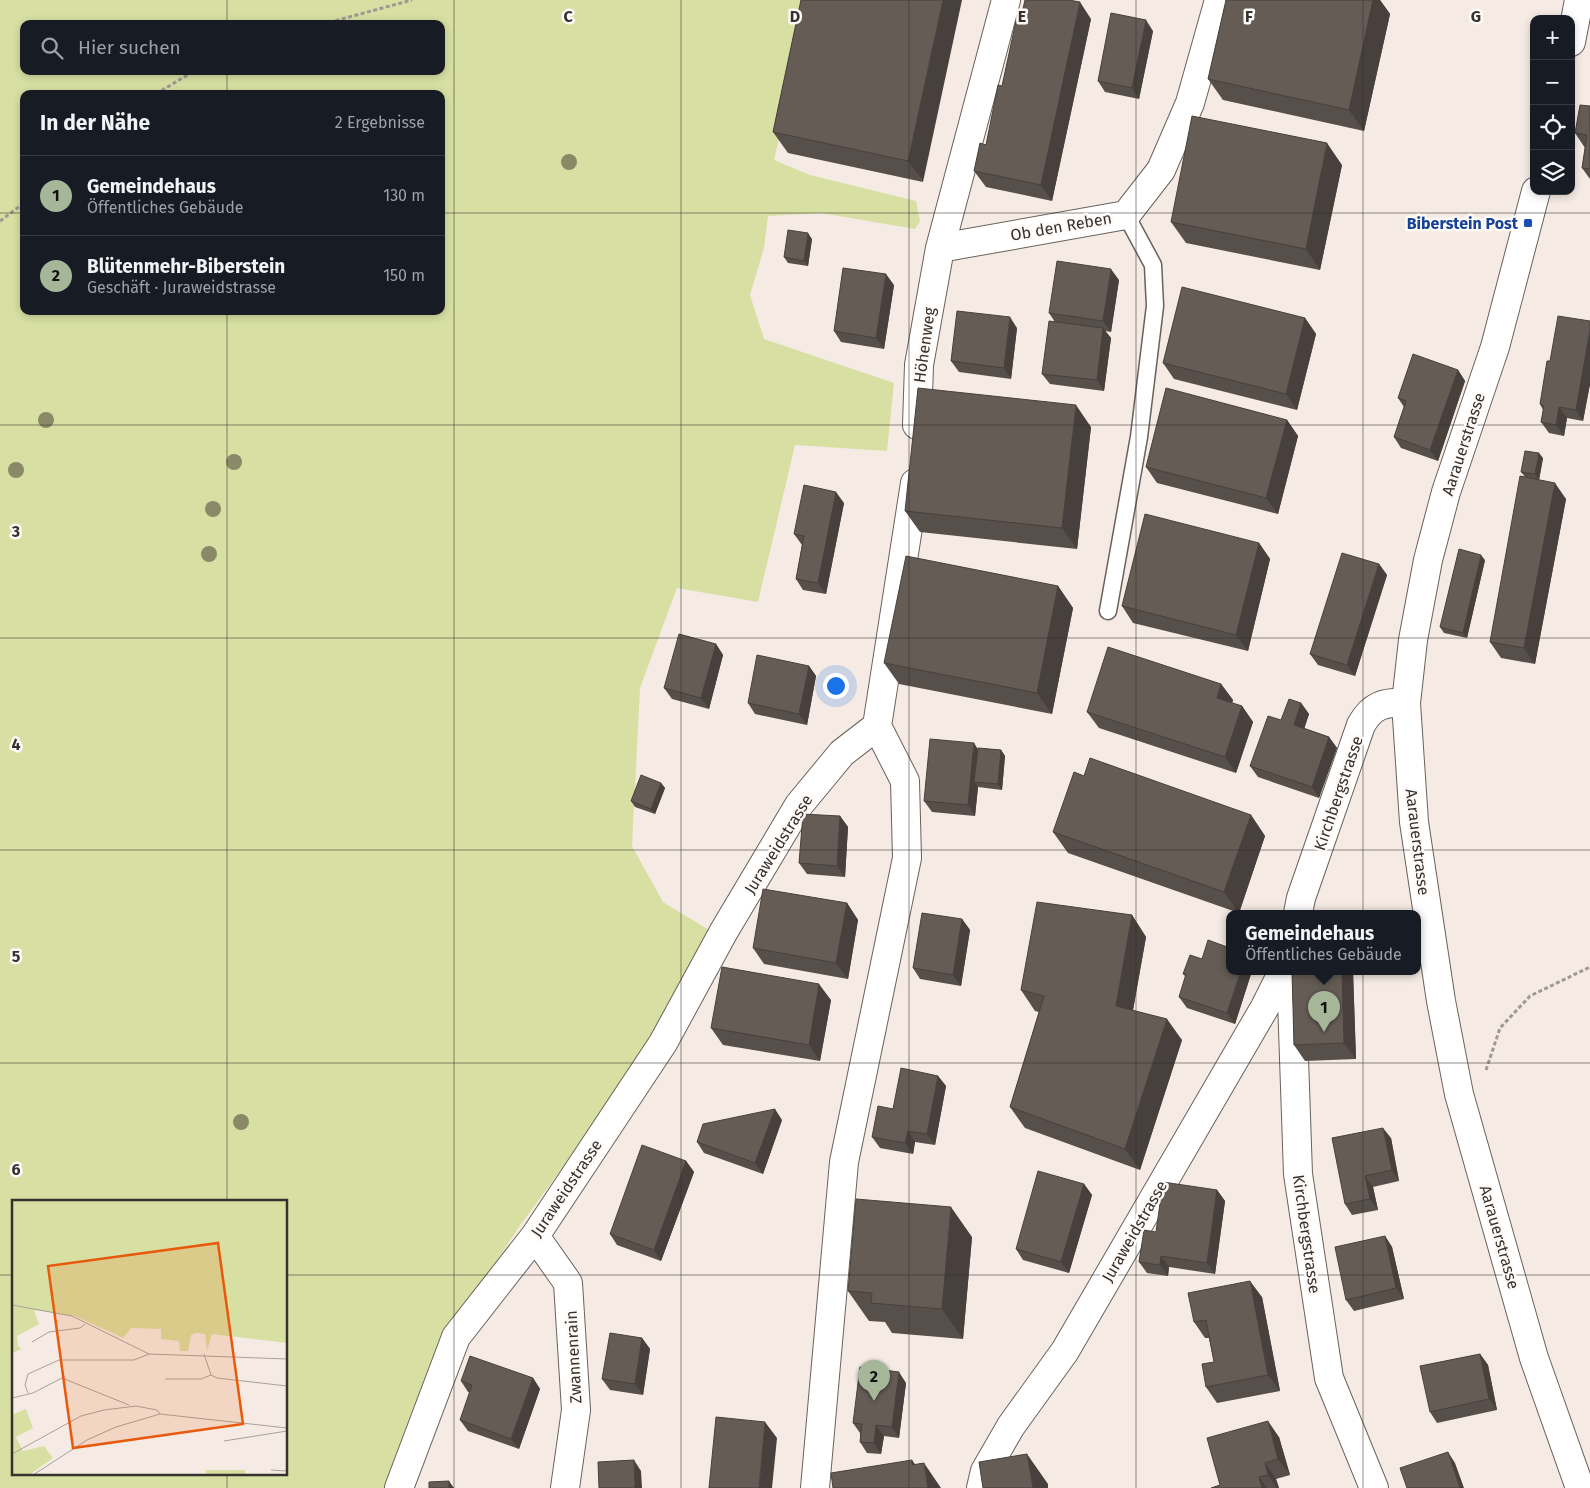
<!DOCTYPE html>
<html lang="de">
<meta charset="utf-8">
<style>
body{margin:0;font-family:"Fira Sans",sans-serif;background:#242831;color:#f1f3f6}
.controls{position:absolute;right:15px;top:15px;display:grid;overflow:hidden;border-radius:10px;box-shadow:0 2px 8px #0003}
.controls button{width:45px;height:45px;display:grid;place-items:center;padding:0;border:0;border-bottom:1px solid #363941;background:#171b24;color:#f1f3f6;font:25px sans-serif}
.you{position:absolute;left:835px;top:685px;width:18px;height:18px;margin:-12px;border:4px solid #fff;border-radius:50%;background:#1a73e8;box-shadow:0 0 0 8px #1a73e833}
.badge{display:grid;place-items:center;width:32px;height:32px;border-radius:50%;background:#a5b798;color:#111;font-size:16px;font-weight:700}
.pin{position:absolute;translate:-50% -41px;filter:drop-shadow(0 1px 2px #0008)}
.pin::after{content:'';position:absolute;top:26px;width:18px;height:15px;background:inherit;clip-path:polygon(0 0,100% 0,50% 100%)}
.popup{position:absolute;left:1226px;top:910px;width:195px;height:65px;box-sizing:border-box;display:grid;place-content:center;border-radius:10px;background:#171b24;filter:drop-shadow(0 1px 4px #0005);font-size:16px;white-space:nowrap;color:#9ea1a6}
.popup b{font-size:19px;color:#f1f3f6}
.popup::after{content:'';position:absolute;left:50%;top:100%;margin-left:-10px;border:10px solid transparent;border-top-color:#171b24}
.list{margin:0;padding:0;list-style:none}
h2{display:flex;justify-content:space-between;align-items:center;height:65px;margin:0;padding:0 20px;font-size:21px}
h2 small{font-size:16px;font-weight:400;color:#9ea1a6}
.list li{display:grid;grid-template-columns:32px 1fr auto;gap:15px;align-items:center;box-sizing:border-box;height:80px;padding:0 20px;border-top:1px solid #363941}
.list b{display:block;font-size:19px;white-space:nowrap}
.list p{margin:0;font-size:16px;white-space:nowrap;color:#9ea1a6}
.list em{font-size:16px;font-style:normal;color:#9ea1a6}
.icon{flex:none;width:28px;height:28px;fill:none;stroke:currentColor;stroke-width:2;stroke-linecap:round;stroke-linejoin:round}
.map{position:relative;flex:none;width:1590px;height:1488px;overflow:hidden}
.search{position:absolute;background:#171b24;box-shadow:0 2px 8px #0003;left:20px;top:20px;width:425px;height:55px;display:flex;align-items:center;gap:12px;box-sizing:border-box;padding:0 18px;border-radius:10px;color:#9ea1a6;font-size:19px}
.panel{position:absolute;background:#171b24;box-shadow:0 2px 8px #0003;left:20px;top:90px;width:425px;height:225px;border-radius:10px}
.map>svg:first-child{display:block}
</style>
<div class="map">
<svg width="1590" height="1488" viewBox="0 0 1590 1488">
<rect width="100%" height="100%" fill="#f5ebe4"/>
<!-- green -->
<path fill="#d7e0a2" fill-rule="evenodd" d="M0 0H812L774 160 810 175 916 201 920 221 915 229 821 213 768 216 764 248 750 295 764 339 894 383 887 451 795 445 758 602 677 588 640 688 632 846 663 902 709 930 656 1039 519 1227 461 1314 386 1488H0ZM24 24H441V71H24ZM24 94H441V311H24ZM14 1202H286V1474H14Z"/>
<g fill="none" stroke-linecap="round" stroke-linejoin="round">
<defs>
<path id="lane" d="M1108 611 1139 437 1155 306 1153 265 1126 215"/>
<path id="street" d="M940 248 1126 215 1161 170 1190 103 1219 0
M917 425 919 365 940 248 1006 0
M877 726 915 483
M1298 913 1301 898 1361 725C1372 705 1384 702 1406 703
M1291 971 1298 1174 1329 1378 1374 1488
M535 1236 568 1283 576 1410 565 1488
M399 1488 456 1337 535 1236 663 1043 724 931 799 805 842 753 877 726
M815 1488 844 1162 907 858 905 781 877 726
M981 1488 985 1471 1011 1426 1065 1351 1265 1007 1283 971"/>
<path id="secondary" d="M1571 42 1579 0
M1536 191 1495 347 1446 492 1428 560 1413 640 1406 703 1414 822 1441 1001 1459 1094 1534 1358 1580 1488"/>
</defs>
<!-- lane casing -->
<use href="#lane" stroke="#6a615b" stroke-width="19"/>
<!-- street casing -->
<use href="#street" stroke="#6a615b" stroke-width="30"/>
<!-- secondary casing -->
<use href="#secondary" stroke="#6a615b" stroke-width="30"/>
<!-- path -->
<path stroke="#9f9893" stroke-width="3" stroke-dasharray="4 2.5" stroke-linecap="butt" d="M323 24 412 0
M156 94 194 71
M0 221 24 203
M1486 1070 1500 1028 1530 996 1590 967"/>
<!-- lane -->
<use href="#lane" stroke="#fff" stroke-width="16"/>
<!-- street -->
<use href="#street" stroke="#fff" stroke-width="28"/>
<!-- secondary -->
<use href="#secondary" stroke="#fff" stroke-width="28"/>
</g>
<!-- trees -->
<g fill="#8a8968">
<circle cx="569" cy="162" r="8"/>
<circle cx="46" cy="420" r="8"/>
<circle cx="234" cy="462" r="8"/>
<circle cx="16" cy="470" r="8"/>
<circle cx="213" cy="509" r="8"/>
<circle cx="209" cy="554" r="8"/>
<circle cx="241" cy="1122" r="8"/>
</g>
<!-- wall -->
<path fill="#574f4a" d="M801 0 923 182 788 153 773 132Z
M1226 0H1380L1390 14 1364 131 1223 100 1208 79Z
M1091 19 1052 201 986 187 974 171 986 145 1020 22Z
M1153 31 1139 99 1105 92 1098 81Z
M1590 106V179L1582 168 1585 148 1575 133Z
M1342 165 1320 270 1186 243 1171 222Z
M812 239 808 266 788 263 784 257Z
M1119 280 1111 332 1105 331 1111 338 1104 391 1050 384 1042 374 1055 322 1049 313Z
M894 285 884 349 841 342 834 331Z
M1305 318 1316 334 1297 410 1174 379 1163 363Z
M1590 321V384L1583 421 1567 418 1564 436 1549 433 1541 422 1543 410 1540 404 1550 361Z
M1017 328 1011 379 959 372 951 361Z
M1458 370 1465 381 1438 461 1401 448 1394 437 1404 407 1398 398Z
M1287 420 1298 436 1278 514 1157 483 1146 467Z
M1091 427 1077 549 920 532 905 511Z
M1543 458 1539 480 1566 499 1535 664 1501 658 1490 642 1525 477 1521 472Z
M844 503 826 594 803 590 796 579 802 545 794 534Z
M1259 543 1270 559 1248 651 1133 623 1122 606Z
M1485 560 1467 638 1444 633 1440 627Z
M1379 564 1387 575 1355 676 1318 665 1310 654Z
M1058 586 1073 608 1052 714 899 684 884 663Z
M716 644 723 655 709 709 672 699 664 688Z
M809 666 816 676 807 725 755 714 748 703Z
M1221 684 1233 700 1232 703 1242 706 1253 722 1236 773 1099 728 1087 712Z
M1301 703 1309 714 1304 728 1329 737 1337 748 1319 798 1258 777 1250 766 1281 720Z
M978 748 1001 750 1005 756 1002 790 978 787 975 816 932 812 924 801Z
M1084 776 1251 815 1265 836 1239 913 1068 853 1053 832Z
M661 783 665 788 655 814 635 807 631 801Z
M840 816 848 827 845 877 807 874 799 863Z
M847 903 858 920 848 979 764 964 753 948Z
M1132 915 1146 937 1133 1010 1182 1040 1140 1170 1025 1128 1010 1107 1039 1012 1035 1011 1021 990Z
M962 919 970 930 961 986 920 979 913 968Z
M1230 971H1252L1235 1024 1187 1008 1179 997 1186 977 1183 974Z
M1292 971H1353L1356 1059 1305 1061 1294 1045Z
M831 1000 820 1061 723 1045 711 1028Z
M938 1076 946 1086 935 1145 915 1142 913 1154 880 1148 872 1137 893 1109Z
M782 1120 763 1174 704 1153 697 1142Z
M1391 1138 1399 1181 1373 1187 1378 1210 1352 1215 1345 1204Z
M686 1161 694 1172 661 1261 617 1245 610 1234Z
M1084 1184 1092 1195 1069 1273 1023 1260 1016 1249Z
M1217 1190 1225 1201 1215 1274 1169 1267 1168 1276 1147 1273 1139 1262 1156 1232Z
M1385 1236 1392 1247 1404 1299 1354 1311 1346 1300Z
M972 1237 963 1339 892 1333 885 1322 869 1321 848 1291Z
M1262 1297 1280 1391 1217 1403 1206 1387 1214 1362 1209 1338H1205L1194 1322Z
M642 1338 650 1349 643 1395 610 1390 602 1379Z
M1480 1354 1488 1365 1497 1410 1437 1423 1430 1412Z
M533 1378 540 1389 519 1449 468 1431 460 1420 470 1393 468 1392 461 1381Z
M906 1383 899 1438 884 1436 881 1454 867 1453 860 1442V1433L853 1423Z
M1279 1437 1290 1475 1276 1479 1279 1488H1211L1220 1485Z"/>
<!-- shaded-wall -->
<path fill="#47403c" d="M943 0H962L923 182 908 161Z
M1373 0H1380L1390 14 1364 131 1349 110Z
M1080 2 1091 19 1052 201 1041 185Z
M1146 20 1153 31 1139 99 1132 88Z
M1327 143 1342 165 1320 270 1306 249Z
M808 233 812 239 808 266 804 261Z
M1111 269 1119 280 1111 332 1103 321Z
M886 274 894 285 884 349 876 338Z
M1010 317 1017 328 1011 379 1004 368Z
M1305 318 1316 334 1297 410 1286 394Z
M1103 328 1111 338 1104 391 1097 380Z
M1590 330V384L1583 421 1576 410Z
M1458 370 1465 381 1438 461 1430 450Z
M1076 405 1091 427 1077 549 1062 528Z
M1559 407 1567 418 1564 436 1556 425Z
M1287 420 1298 436 1278 514 1266 498Z
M1539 453 1543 458 1539 480 1535 474Z
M1555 483 1566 499 1535 664 1524 648Z
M836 492 844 503 826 594 818 583Z
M1259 543 1270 559 1248 651 1236 635Z
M1481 555 1485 560 1467 638 1463 633Z
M1379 564 1387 575 1355 676 1347 665Z
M1058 586 1073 608 1052 714 1037 693Z
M716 644 723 655 709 709 701 698Z
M809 666 816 676 807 725 799 714Z
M1221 684 1233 700 1228 714 1217 698Z
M1301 703 1309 714 1302 736 1294 725Z
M1242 706 1253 722 1236 773 1225 757Z
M1329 737 1337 748 1319 798 1312 787Z
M974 743 981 754 974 782 978 787 975 816 968 805Z
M1001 750 1005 756 1002 790 998 784Z
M661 783 665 788 655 814 651 809Z
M1251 815 1265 836 1239 913 1224 892Z
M840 816 848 827 845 877 837 866Z
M847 903 858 920 848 979 836 963Z
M1132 915 1146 937 1130 1027 1116 1006Z
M962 919 970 930 961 986 953 975Z
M1241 971H1252L1235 1024 1227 1013Z
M1342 971H1353L1356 1059 1344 1043Z
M819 984 831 1000 820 1061 809 1045Z
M1167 1019 1182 1040 1140 1170 1125 1149Z
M938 1076 946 1086 935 1145 927 1134Z
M775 1109 782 1120 763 1174 755 1163Z
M1383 1128 1391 1138 1399 1181 1392 1170Z
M908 1131 915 1142 913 1154 905 1143Z
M686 1161 694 1172 661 1261 654 1250Z
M1365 1176 1373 1187 1378 1210 1370 1199Z
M1084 1184 1092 1195 1069 1273 1061 1262Z
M1217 1190 1225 1201 1215 1274 1207 1263Z
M951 1207 972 1237 963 1339 942 1309Z
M1385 1236 1392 1247 1404 1299 1396 1288Z
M1161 1256 1169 1267 1168 1276 1160 1265Z
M1250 1281 1262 1297 1280 1391 1268 1375Z
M642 1338 650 1349 643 1395 635 1384Z
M1480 1354 1488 1365 1497 1410 1489 1399Z
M899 1372 906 1383 899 1438 892 1427Z
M533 1378 540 1389 519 1449 511 1439Z
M1268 1421 1279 1437 1290 1475 1278 1459Z
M765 1422 777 1438 772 1488H759Z
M876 1425 884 1436 881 1454 874 1443Z
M1448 1452 1455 1463 1464 1488H1460Z
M1027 1454 1048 1484V1488H1033Z
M634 1460 641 1471 642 1488H635Z
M912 1460 927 1481 924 1463 941 1488H928L912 1465Z
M1265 1463 1276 1479 1279 1488H1277L1268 1475Z
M1259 1477 1267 1488H1262Z
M449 1481 454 1488H449Z"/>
<!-- building -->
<path fill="#655c56" stroke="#47403c" d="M801 0H943L908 161 773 132Z
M1025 0H1069L1080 2 1041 185 974 171 980 143 986 145 998 85 1002 86 1016 21 1020 22Z
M1226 0H1373L1349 110 1208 79Z
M1111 13 1146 20 1132 88 1098 81Z
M1580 105 1590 106V169L1582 168 1587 135 1575 133Z
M1192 116 1327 143 1306 249 1171 222Z
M788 230 808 233 804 261 784 257Z
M1057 261 1111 269 1103 321 1049 313Z
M843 268 886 274 876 338 834 331Z
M1182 287 1305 318 1286 394 1163 363Z
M957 311 1010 317 1004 368 951 361Z
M1558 316 1590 321V330L1576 410 1559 407 1556 425 1541 422 1544 406 1540 404 1547 361H1550Z
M1049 321 1103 328 1097 380 1042 374Z
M1413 354 1458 370 1430 450 1394 437 1406 401 1398 398Z
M918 388 1076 405 1062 528 905 511Z
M1166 388 1287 420 1266 498 1146 467Z
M1525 451 1539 453 1535 474 1521 472Z
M1520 476 1555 483 1524 648 1490 642Z
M804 485 836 492 818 583 796 579 804 536 794 534Z
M1145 514 1259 543 1236 635 1122 606Z
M1459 549 1481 555 1463 633 1440 627Z
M1342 553 1379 564 1347 665 1310 654Z
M906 556 1058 586 1037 693 884 663Z
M679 634 716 644 701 698 664 688Z
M1108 647 1221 684 1217 698 1242 706 1225 757 1087 712Z
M757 655 809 666 799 714 748 703Z
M1289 699 1301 703 1294 725 1329 737 1312 787 1250 766 1268 716 1281 720Z
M930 739 974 743 968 805 924 801Z
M978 748 1001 750 998 784 974 782Z
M1090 758 1251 815 1224 892 1053 832 1074 772 1084 776Z
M641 775 661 783 651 809 631 801Z
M803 814 840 816 837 866 799 863Z
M763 889 847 903 836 963 753 948Z
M1037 902 1132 915 1116 1006 1167 1019 1125 1149 1010 1107 1044 996 1021 990Z
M922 913 962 919 953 975 913 968Z
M1208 940 1230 948V971H1241L1227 1013 1179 997 1186 974H1183L1190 955 1202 959Z
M722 967 819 984 809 1045 711 1028Z
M1292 971H1342L1344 1043 1294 1045Z
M901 1068 938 1076 927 1134 908 1131 905 1143 872 1137 878 1106 893 1109Z
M775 1109 755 1163 697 1142 703 1124Z
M1383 1128 1392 1170 1365 1176 1370 1199 1345 1204 1332 1138Z
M642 1145 686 1161 654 1250 610 1234Z
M1038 1171 1084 1184 1061 1262 1016 1249Z
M1163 1182 1217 1190 1207 1263 1161 1256 1160 1265 1139 1262 1144 1230 1156 1232Z
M856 1199 951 1207 942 1309 871 1303 872 1293 848 1291Z
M1385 1236 1396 1288 1346 1300 1335 1247Z
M1250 1281 1268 1375 1206 1387 1202 1364 1214 1362 1206 1320 1194 1322 1188 1293Z
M610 1333 642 1338 635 1384 602 1379Z
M1480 1354 1489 1399 1430 1412 1420 1366Z
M470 1356 533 1378 511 1439 460 1420 472 1385 461 1381Z
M860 1367 899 1372 892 1427 876 1425 874 1443 860 1442 862 1424 853 1423Z
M716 1417 765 1422 759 1488H709Z
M1268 1421 1278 1459 1265 1463 1268 1475 1259 1477 1262 1488H1211L1220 1485 1207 1438Z
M1448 1452 1460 1488H1407L1400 1468Z
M1027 1454 1033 1488H983L979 1462Z
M634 1460 635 1488H599L598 1462Z
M912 1460V1465L924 1463 928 1488H833L831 1473Z
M449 1481V1488H429V1482Z"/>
<!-- grid -->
<path fill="none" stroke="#35312e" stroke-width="1" stroke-opacity="0.55" d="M227 0V24M454 0V1488M681 0V1488M909 0V1488M1136 0V1488M1363 0V1488M227 71V94M0 213H24M441 213H1590M227 311V1202M0 425H1590M0 638H1590M0 850H1590M0 1063H1590M0 1275H14M286 1275H1590M227 1474V1488"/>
<!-- markers -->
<rect fill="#1a4fb4" stroke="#fefaf7" stroke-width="2" x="1523" y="218" width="10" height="10" rx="2.5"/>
<g text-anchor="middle" stroke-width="5" stroke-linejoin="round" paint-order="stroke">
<!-- transit labels -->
<g font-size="16" font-weight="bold" fill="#164399" stroke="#fefaf7" text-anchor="end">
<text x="1518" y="229">Biberstein Post</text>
</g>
<!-- street labels -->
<g font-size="16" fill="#35312e" stroke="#fefaf7">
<text transform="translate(1061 226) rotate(-10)" y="6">Ob den Reben</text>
<text transform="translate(924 345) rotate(-82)" y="6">Höhenweg</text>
<text transform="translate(1463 444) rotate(-72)" y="6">Aarauerstrasse</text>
<text transform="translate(1338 793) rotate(-71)" y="6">Kirchbergstrasse</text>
<text transform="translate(1418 842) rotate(83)" y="6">Aarauerstrasse</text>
<text transform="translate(778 844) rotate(-58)" y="6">Juraweidstrasse</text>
<text transform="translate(566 1188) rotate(-56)" y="6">Juraweidstrasse</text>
<text transform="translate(1134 1231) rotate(-60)" y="6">Juraweidstrasse</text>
<text transform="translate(1307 1234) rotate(82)" y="6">Kirchbergstrasse</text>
<text transform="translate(1500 1237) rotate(74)" y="6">Aarauerstrasse</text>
<text transform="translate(573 1357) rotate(-93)" y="6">Zwannenrain</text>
</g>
</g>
<!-- overview -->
<g transform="translate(12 1200)">
<rect width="275" height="275" fill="#f5ebe4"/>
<path d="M0 0H275V143L200 134 195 151 193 134 184 133 179 135 176 151H168L167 141 149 139V129L119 128 111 138 63 116 22 110 27 124 5 136 6 146 10 149 0 153ZM14 209 21 228 4 237 11 251 32 246 41 258 17 275H0V215ZM194 270H233V275H194Z" fill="#d7e0a2"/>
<path fill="none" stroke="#a8a19b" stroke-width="1" d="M0 105 60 116 137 154M20 142 37 132 68 128 73 124M137 154 275 159M192 154 199 175 205 178 275 186M153 179H189L199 175M16 193 13 185 16 174 47 160H122L137 154M0 198 21 193 50 178 117 205M212 241 275 231M0 254 69 216 92 210 124 206 145 210 148 214M259 270 275 271M21 275 75 240 104 227 148 214 275 228"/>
<path fill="#e8590c" fill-opacity="0.15" stroke="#e8590c" stroke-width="2.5" d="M206 43 231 224 61 248 36 66Z"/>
<rect width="275" height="275" fill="none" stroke="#35312e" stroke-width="2.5"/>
</g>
<g font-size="16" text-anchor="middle" font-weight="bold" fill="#35312e" stroke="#fefaf7" stroke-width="5" stroke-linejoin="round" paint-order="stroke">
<text x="568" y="22">C</text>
<text x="795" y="22">D</text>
<text x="1022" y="22">E</text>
<text x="1249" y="22">F</text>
<text x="1476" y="22">G</text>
<text x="16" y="537">3</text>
<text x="16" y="750">4</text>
<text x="16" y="962">5</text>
<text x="16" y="1175">6</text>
</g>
</svg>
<div class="controls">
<button>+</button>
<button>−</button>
<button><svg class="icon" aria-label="locate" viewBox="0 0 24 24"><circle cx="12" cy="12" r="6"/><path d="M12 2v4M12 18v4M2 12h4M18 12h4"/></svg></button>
<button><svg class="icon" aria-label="layers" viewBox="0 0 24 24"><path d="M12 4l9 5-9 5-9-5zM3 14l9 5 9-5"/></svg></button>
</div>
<div class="you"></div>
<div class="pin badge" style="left:1324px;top:1032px">1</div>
<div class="popup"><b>Gemeindehaus</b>Öffentliches Gebäude</div>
<div class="pin badge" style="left:874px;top:1401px">2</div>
<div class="search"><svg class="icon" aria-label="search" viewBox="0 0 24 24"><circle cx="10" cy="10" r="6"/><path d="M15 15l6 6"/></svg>Hier suchen</div>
<section class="panel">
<h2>In der Nähe<small>2 Ergebnisse</small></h2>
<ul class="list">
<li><span class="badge">1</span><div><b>Gemeindehaus</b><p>Öffentliches Gebäude</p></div><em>130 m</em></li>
<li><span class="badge">2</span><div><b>Blütenmehr-Biberstein</b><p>Geschäft · Juraweidstrasse</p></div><em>150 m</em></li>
</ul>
</section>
</div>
